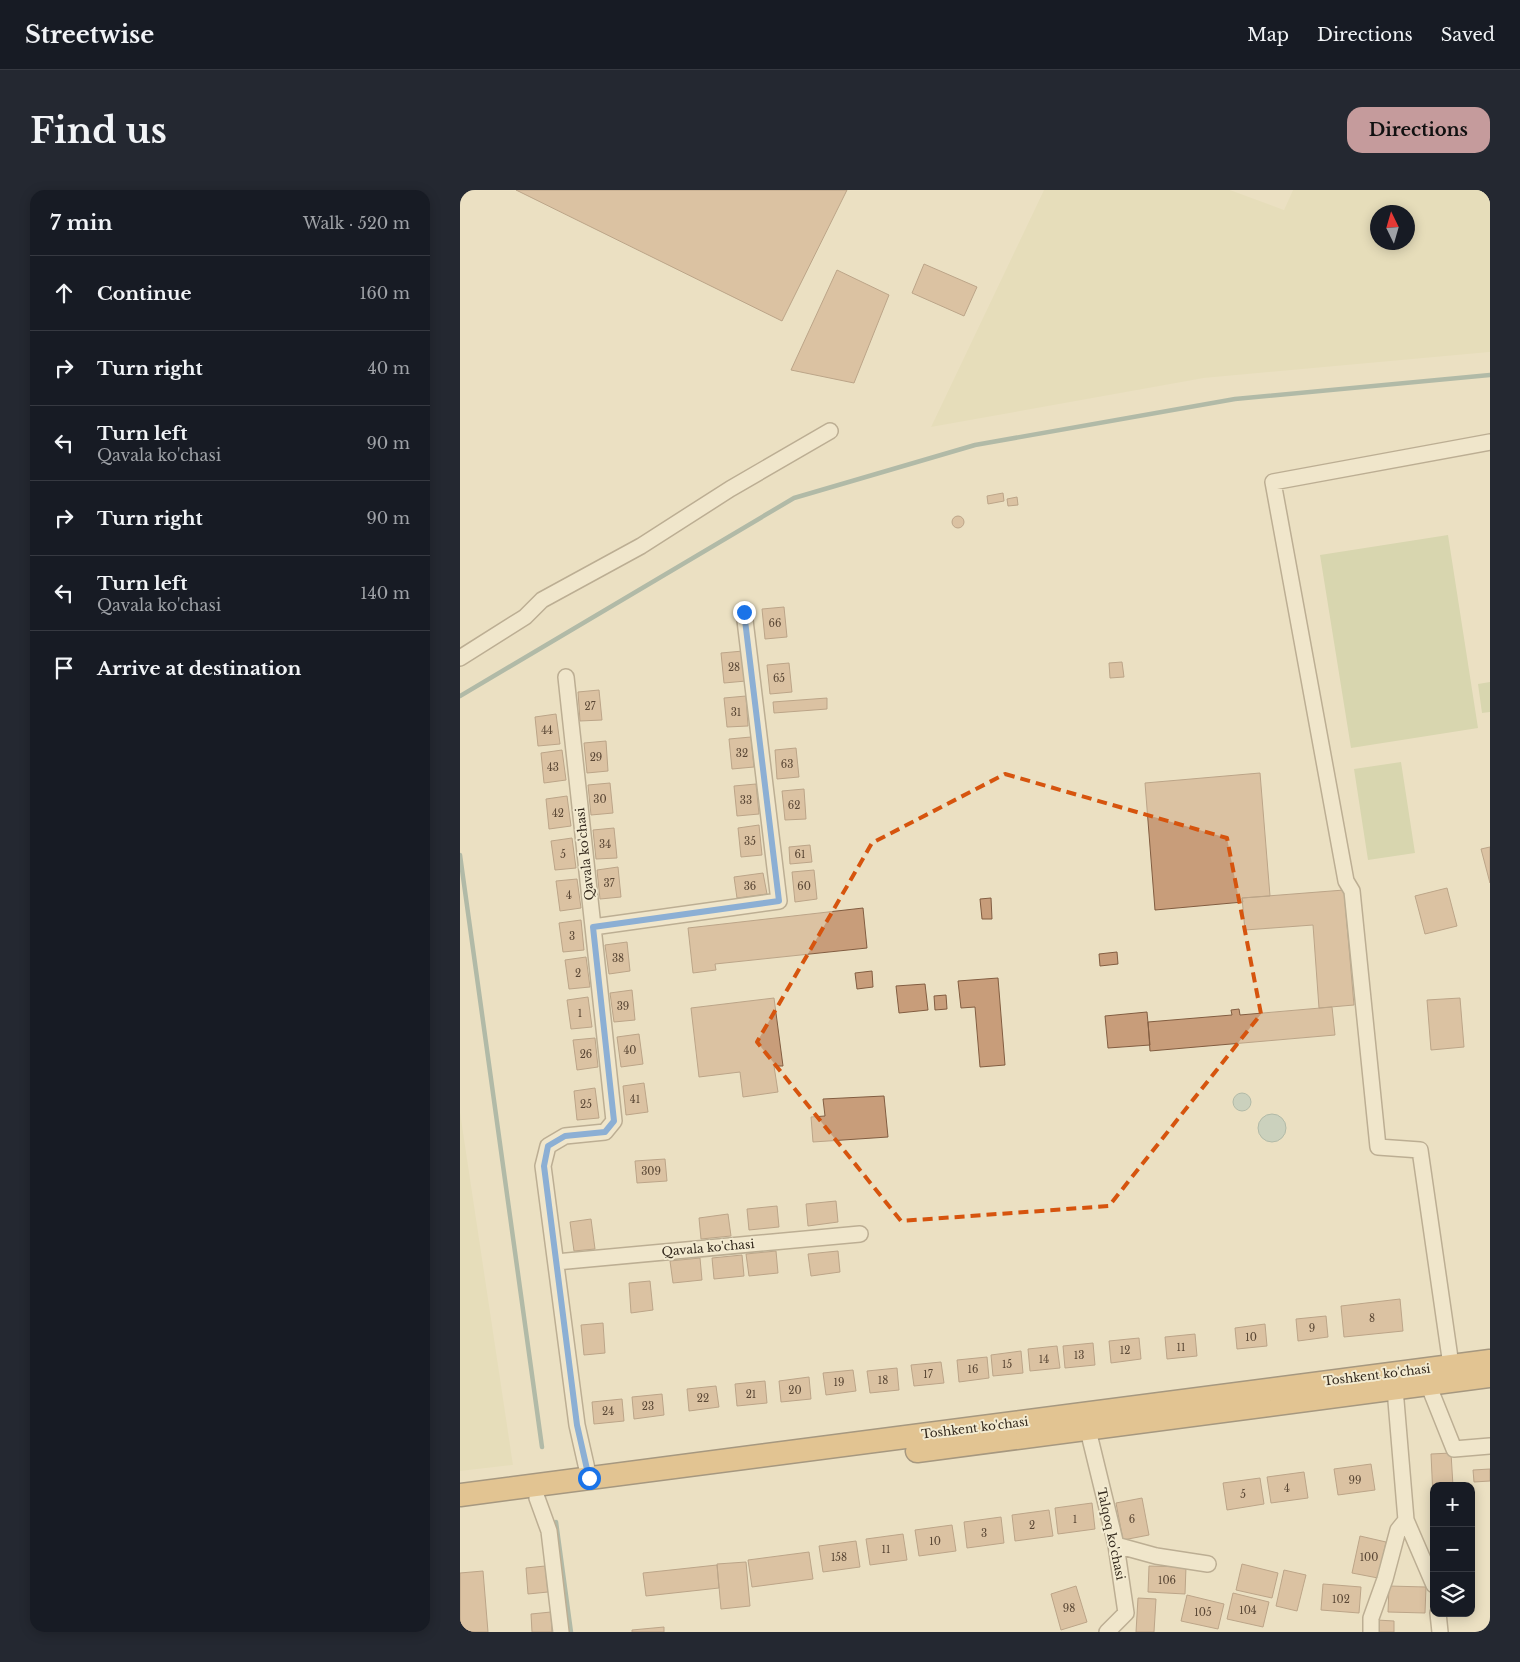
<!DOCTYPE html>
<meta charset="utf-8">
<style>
body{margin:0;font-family:"Libre Baskerville",serif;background:#242831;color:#f1f3f6}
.controls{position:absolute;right:15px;bottom:15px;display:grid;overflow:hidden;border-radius:10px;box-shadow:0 2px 12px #0003}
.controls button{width:45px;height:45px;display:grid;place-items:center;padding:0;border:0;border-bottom:1px solid #363941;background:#171b24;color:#f1f3f6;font:25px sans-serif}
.compass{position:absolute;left:910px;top:15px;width:45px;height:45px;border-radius:50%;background:#171b24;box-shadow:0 2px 12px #0003;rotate:355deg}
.stop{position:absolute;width:15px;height:15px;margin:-11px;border:4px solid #1a73e8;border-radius:50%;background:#fff}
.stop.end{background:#1a73e8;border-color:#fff;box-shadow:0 1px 5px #0008}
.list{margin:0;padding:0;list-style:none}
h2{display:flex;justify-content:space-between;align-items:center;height:65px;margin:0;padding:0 20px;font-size:21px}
h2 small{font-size:16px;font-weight:400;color:#9ea1a6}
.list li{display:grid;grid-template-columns:32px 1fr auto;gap:15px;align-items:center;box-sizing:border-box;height:75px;padding:0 20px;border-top:1px solid #363941}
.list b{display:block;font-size:19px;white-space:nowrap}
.list p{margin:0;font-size:16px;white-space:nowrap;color:#9ea1a6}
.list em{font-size:16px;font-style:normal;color:#9ea1a6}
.icon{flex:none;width:28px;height:28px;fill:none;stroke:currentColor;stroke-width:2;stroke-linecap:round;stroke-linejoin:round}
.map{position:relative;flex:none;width:1030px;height:1442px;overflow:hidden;border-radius:15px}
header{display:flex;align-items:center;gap:30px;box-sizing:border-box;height:70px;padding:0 25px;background:#171b24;border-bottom:1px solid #363941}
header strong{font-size:24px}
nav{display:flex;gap:28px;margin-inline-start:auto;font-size:18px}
.intro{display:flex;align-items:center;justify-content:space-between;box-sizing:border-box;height:120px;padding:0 30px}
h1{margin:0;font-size:35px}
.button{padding:12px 22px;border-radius:15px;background:#c59b9c;color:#111;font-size:18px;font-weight:700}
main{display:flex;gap:30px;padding:0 30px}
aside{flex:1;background:#171b24;border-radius:15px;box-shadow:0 2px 12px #0003}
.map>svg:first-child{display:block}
</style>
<header>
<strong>Streetwise</strong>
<nav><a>Map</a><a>Directions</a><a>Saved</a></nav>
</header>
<div class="intro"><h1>Find us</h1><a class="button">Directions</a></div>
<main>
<aside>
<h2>7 min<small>Walk · 520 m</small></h2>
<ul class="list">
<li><svg class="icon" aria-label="ahead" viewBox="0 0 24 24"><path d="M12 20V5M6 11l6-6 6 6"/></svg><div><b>Continue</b></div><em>160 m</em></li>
<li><svg class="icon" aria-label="right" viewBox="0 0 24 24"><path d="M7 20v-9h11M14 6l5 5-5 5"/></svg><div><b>Turn right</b></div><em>40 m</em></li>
<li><svg class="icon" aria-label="left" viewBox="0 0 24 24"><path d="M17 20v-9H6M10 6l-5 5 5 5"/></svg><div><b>Turn left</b><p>Qavala ko'chasi</p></div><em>90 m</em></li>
<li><svg class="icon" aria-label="right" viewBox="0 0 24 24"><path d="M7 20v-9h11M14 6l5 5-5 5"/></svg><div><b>Turn right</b></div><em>90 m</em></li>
<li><svg class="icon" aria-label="left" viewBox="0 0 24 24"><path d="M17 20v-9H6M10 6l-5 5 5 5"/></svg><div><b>Turn left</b><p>Qavala ko'chasi</p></div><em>140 m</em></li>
<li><svg class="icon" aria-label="arrive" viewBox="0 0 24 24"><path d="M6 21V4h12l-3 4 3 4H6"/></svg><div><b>Arrive at destination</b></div></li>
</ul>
</aside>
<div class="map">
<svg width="1030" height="1442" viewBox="0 0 1030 1442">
<rect width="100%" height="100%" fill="#ebe0c2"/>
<!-- farmland -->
<path fill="#e1dab0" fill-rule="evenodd" d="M584 0H770L824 20 833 0H1030V162L744 188 471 237ZM918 22H948V52H918Z
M0 922 53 1275 0 1281Z"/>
<!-- green -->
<path fill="#c2c997" d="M988 345 1018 538 891 558 860 365Z
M1030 492V522L1022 523 1018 494Z
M941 572 955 663 908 670 894 579Z"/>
<!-- water -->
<path fill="#a4beb7" stroke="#6c8c85" d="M773 912a9 9 0 1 1 18 0a9 9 0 1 1-18 0Z
M798 938a14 14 0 1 1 28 0a14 14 0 1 1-28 0Z"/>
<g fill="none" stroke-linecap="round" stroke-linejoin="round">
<!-- stream -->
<path stroke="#6c8c85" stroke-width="4.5" d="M0 506 334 308 515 255 775 209 1030 185
M0 665 82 1257
M96 1332 111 1442"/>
</g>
<!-- building -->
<path fill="#c89d7a" stroke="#825d41" d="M56 0H387L322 131Z
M464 74 517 97 504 126 452 103Z
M377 80 429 105 394 193 331 180Z
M543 303 544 311 528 314 527 306Z
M557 307 558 315 548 316 547 309Z
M492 332a6 6 0 1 1 12 0a6 6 0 1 1-12 0Z
M324 417 327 447 305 449 302 419Z
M283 461 286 491 264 493 261 463Z
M662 472 664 487 650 488 649 473Z
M329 473 332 502 310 504 307 475Z
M139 500 142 530 120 531 118 502Z
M286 506 288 536 267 537 264 508Z
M367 508V519L314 523 313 512Z
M96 524 100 554 78 556 75 527Z
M291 547 294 577 272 579 269 549Z
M146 551 148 581 127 583 124 553Z
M336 558 339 587 317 589 315 560Z
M102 560 106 590 84 593 81 563Z
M800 583 810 706 782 708 783 712 695 720 685 593Z
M150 593 153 623 131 625 128 595Z
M296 594 299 624 277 626 274 596Z
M344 599 346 629 325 630 322 601Z
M107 606 111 636 89 639 86 609Z
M299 635 302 665 281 667 278 638Z
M154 638 157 668 136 669 133 640Z
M112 648 116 678 95 680 91 651Z
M350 655 352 672 330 674 329 657Z
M1030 657V693L1021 659Z
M158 677 161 707 140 709 137 680Z
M354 680 357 709 335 712 332 682Z
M303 683 307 704 277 708 274 687Z
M117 689 121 718 100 721 96 691Z
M987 698 997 736 965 744 955 706Z
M884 700 894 815 859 818 853 735 785 740 782 708Z
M531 708 532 729H522L520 709Z
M403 718 407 758 255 774 256 780 233 783 228 738Z
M121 730 124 760 103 762 99 733Z
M167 752 170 781 149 784 145 755Z
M657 762 658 774 640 776 639 764Z
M126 767 130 797 109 799 105 770Z
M412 781 413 797 397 799 395 783Z
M538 788 545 875 520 877 515 817 501 818 498 791Z
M465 794 468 820 439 823 436 796Z
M172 800 175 830 154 832 150 803Z
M486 805 487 819 475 820 474 806Z
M128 807 132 837 111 839 107 810Z
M314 808 323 876H314L318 902 283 907 280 882 239 887 231 818Z
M1000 808 1004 857 971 860 967 810Z
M872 817 875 845 690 861 688 832 772 825 771 820 779 819 780 825Z
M687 822 690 855 648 858 645 826Z
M179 844 183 874 161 877 157 847Z
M135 848 138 877 117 880 113 850Z
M184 893 188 922 166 925 163 896Z
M135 898 139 928 117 930 114 901Z
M424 906 428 947 353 952 351 927 365 926 363 909Z
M205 969 207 991 177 993 175 971Z
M376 1011 378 1032 348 1036 346 1014Z
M317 1016 319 1037 289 1040 287 1019Z
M268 1024 271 1046 241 1049 239 1028Z
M131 1029 135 1059 114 1061 110 1032Z
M316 1061 318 1083 289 1086 286 1064Z
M378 1061 380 1082 351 1086 348 1064Z
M282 1065 284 1086 254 1089 252 1068Z
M240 1068 242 1090 213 1093 210 1071Z
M190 1091 193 1120 171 1123 169 1093Z
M940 1109 943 1141 884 1147 881 1116Z
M866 1126 868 1147 838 1151 836 1129Z
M143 1133 145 1163 124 1165 121 1135Z
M805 1134 807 1156 777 1159 775 1138Z
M735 1144 737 1166 707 1169 705 1147Z
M679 1148 681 1169 651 1173 649 1151Z
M633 1153 635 1175 605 1178 603 1156Z
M597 1156 600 1178 570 1181 568 1159Z
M561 1161 563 1183 533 1186 531 1165Z
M527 1167 529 1188 499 1192 497 1170Z
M481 1172 484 1193 454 1196 451 1175Z
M437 1178 439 1200 410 1203 407 1181Z
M393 1180 396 1201 366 1205 363 1183Z
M349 1187 351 1209 321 1212 319 1191Z
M305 1191 307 1213 277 1216 275 1194Z
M256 1196 259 1217 229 1221 227 1199Z
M202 1204 204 1225 174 1229 172 1207Z
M162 1209 164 1231 134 1234 132 1212Z
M991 1263 993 1296H974L973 1307 971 1264Z
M911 1274 915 1300 878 1305 874 1279Z
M1030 1279V1291L1014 1292 1013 1280Z
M844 1282 848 1308 811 1313 807 1287Z
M800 1288 804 1314 767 1320 763 1293Z
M682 1308 689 1345 663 1350 656 1313Z
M632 1313 635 1339 598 1344 595 1318Z
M589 1320 593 1346 555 1351 552 1325Z
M541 1327 544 1353 507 1358 504 1332Z
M492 1335 496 1361 459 1366 455 1340Z
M443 1344 447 1370 410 1375 406 1349Z
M900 1346 926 1352 918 1388 892 1383Z
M396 1351 400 1377 363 1382 359 1356Z
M349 1362 353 1389 292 1397 288 1370Z
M286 1372 290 1416 261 1419 257 1374Z
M782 1374 818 1383 812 1408 776 1400Z
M257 1375 259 1398 186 1406 183 1383Z
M85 1376 88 1402 68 1404 66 1378Z
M689 1376 726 1377 725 1404 688 1402Z
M824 1380 846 1385 837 1421 816 1416Z
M23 1381 28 1442H0V1383Z
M863 1394 901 1397 899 1423 861 1420Z
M616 1396 627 1432 601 1440 591 1404Z
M929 1396 966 1397 965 1423 928 1422Z
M773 1403 809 1412 803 1437 767 1429Z
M727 1405 764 1414 758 1439 721 1431Z
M678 1408 696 1409 694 1442H676Z
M91 1422 92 1442H72L71 1424Z
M917 1430 934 1431V1442H917Z
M204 1437V1442H172V1440Z"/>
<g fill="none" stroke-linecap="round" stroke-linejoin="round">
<defs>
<path id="minor" d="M0 468 65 427 82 410 181 356 270 299 370 241
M106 487 154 931 145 942 105 946 88 956 83 976 117 1235 129 1288
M133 737 319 711 284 422
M96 1072 400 1044
M991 1175 960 960 918 957 892 701 886 691 813 292 1030 252
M968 1194 994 1259 1030 1256
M935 1199 946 1330 974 1395
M628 1240 656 1355 666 1423 647 1442
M77 1308 89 1341 101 1442
M656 1355 696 1366 748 1374
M978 1423 980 1442
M911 1442V1428L925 1389 938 1340 946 1330"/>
<path id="highway" d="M457 1261 1030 1186
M0 1305 1030 1171"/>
</defs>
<!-- minor casing -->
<use href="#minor" stroke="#84725a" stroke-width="18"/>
<!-- highway casing -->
<use href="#highway" stroke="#52402e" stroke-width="25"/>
<!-- minor -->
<use href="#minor" stroke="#f7eed5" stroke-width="15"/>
<!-- highway -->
<use href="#highway" stroke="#d7a257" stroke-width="22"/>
</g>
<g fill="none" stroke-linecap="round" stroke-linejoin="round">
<!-- route -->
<path stroke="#1a73e8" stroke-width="6" d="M129 1288 117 1235 84 976 88 956 105 946 145 942 154 931 133 737 319 711 284 422"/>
</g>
<!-- marked area -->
<path d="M0 0H1030V1442H0ZM545 584 767 648 801 824 649 1016 441 1031 297 852 412 653Z" fill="#ebe0c2" fill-opacity=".55" fill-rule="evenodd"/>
<path fill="none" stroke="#d6540e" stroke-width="4" stroke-dasharray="10 6" stroke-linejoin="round" d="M545 584 767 648 801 824 649 1016 441 1031 297 852 412 653Z"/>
<g text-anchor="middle" stroke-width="4" stroke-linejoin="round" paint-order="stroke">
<!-- number labels -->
<g font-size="10" fill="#5a4735">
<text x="315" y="437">66</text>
<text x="274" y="481">28</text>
<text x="319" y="492">65</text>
<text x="130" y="520">27</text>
<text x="276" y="526">31</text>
<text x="87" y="544">44</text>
<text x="282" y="567">32</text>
<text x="136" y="571">29</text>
<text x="327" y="578">63</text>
<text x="93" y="581">43</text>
<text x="140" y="613">30</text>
<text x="286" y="614">33</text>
<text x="334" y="619">62</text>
<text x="98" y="627">42</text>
<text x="290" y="655">35</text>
<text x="145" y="658">34</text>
<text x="103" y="668">5</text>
<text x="340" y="668">61</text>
<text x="149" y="697">37</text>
<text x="290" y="700">36</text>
<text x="344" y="700">60</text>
<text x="109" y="709">4</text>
<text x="112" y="750">3</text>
<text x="158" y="772">38</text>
<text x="118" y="787">2</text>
<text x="163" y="820">39</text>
<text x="120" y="827">1</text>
<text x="170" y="864">40</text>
<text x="126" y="868">26</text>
<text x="175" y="913">41</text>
<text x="126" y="918">25</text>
<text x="191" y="985">309</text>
<text x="912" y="1132">8</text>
<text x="852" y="1142">9</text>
<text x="791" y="1151">10</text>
<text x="721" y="1161">11</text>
<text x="665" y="1164">12</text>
<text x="619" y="1169">13</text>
<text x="584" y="1173">14</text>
<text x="547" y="1178">15</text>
<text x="513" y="1183">16</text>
<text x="468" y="1188">17</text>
<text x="423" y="1194">18</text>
<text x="379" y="1196">19</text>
<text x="335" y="1204">20</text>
<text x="291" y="1208">21</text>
<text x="243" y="1212">22</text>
<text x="188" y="1220">23</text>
<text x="148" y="1225">24</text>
<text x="895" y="1294">99</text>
<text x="827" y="1302">4</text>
<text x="783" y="1308">5</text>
<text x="615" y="1333">1</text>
<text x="672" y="1333">6</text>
<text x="572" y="1339">2</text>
<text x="524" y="1347">3</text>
<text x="475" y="1355">10</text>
<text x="426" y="1363">11</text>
<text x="379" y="1371">158</text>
<text x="909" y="1371">100</text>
<text x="707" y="1394">106</text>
<text x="881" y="1413">102</text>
<text x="609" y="1422">98</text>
<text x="788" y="1424">104</text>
<text x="743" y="1426">105</text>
</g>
<!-- street labels -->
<g font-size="12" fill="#352a1e" stroke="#f3ebd1">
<text transform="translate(125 664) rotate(-96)" y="4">Qavala ko'chasi</text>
<text transform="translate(248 1058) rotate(-5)" y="4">Qavala ko'chasi</text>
<text transform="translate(917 1185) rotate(-7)" y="4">Toshkent ko'chasi</text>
<text transform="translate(515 1238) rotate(-7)" y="4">Toshkent ko'chasi</text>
<text transform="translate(651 1344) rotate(78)" y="4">Talqoq ko'chasi</text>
</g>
</g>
</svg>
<div class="controls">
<button>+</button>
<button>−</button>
<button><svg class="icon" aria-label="layers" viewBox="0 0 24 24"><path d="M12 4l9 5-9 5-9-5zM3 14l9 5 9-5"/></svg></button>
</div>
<svg class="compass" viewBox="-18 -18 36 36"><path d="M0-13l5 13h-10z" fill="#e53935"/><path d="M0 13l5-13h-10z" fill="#9ea1a6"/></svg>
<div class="stop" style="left:129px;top:1288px"></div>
<div class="stop end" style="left:284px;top:422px"></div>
</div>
</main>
